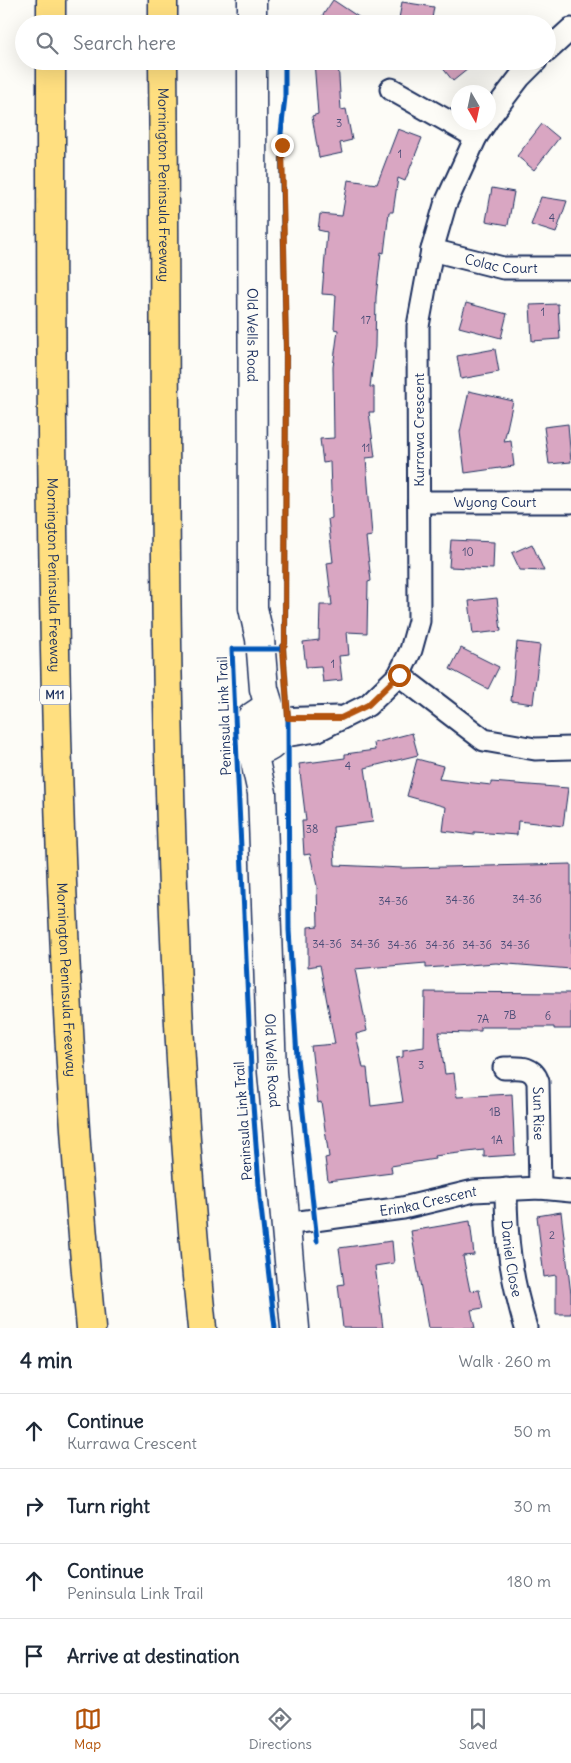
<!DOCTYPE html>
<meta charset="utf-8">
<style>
body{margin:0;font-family:Delius,sans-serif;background:#f6f6f7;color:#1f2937}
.compass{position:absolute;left:451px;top:85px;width:45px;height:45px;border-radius:50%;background:#fff;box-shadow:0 5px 20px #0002;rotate:171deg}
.stop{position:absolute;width:15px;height:15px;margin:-11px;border:4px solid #b45309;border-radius:50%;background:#fff}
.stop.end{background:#b45309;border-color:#fff;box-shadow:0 1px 5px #0008}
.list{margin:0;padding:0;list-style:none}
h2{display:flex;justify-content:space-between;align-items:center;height:65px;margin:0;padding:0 20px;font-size:21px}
h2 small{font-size:16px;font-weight:400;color:#747a83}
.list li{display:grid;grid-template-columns:32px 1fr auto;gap:15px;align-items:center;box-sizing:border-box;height:75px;padding:0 20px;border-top:1px solid #e0e1e3}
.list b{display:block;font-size:19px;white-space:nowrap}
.list p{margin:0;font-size:16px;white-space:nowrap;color:#747a83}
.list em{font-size:16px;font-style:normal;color:#747a83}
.icon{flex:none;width:28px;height:28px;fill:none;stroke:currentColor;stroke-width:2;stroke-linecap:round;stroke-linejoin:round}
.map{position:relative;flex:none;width:571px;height:1328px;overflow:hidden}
.search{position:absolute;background:#fff;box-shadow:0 5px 20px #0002;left:15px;right:15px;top:15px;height:55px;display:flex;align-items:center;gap:12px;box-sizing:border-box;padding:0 18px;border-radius:28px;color:#747a83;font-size:19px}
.sheet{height:365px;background:#fff}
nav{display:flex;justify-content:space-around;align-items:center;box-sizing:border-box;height:70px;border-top:1px solid #e0e1e3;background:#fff;font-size:14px;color:#747a83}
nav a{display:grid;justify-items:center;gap:2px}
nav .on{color:#b45309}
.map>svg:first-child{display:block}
</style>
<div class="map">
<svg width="571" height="1328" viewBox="0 0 571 1328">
<rect width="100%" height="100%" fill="#fdfcf7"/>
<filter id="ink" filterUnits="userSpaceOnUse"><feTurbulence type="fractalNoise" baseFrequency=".02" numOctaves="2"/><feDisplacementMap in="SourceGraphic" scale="10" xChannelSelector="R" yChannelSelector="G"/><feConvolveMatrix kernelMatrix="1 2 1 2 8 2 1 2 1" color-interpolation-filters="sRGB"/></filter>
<g filter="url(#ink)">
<!-- building -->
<path fill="#d9a6c2" stroke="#1b2f5e" d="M333 0 369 24H317Z
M402 2 434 7 431 24H398Z
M314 61H338L341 110 346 109 352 140 340 143 342 153 319 158 312 116 318 114Z
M437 61H478L453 81Z
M542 124 559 138 534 170 517 156Z
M398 129 422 138 405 181 398 178 393 212H389L384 253 381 252 376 297 375 347 370 387H374V412H369L375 457 366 458 372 536 366 537 371 581 368 582 367 633 347 632 349 655 339 656 342 680 323 682 321 666 306 667 303 642 319 640 320 605H332L327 563 333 562 328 519 332 518 330 462 323 463 320 439 334 438 333 367 338 330 334 329 336 295 322 294 327 232 318 230 320 214 342 216 348 180 377 184Z
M492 188 514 192 508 225 486 221Z
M541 197 567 201 556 233 531 225Z
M466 303 507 314 501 338 459 327Z
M558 304 560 339 532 341 530 305Z
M495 349 499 372 461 379 457 356Z
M469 391 513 401 504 442 511 441 514 466 465 473 460 432Z
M568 424 571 462 549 464 544 427Z
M451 540 494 542 493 569 449 567Z
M532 544 544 571 520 570 512 553Z
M497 598 501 631 473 634 469 601Z
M517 642 540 645 533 704 511 701Z
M461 648 499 667 488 689 450 669Z
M412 733 418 755 365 768 373 822 333 827 335 865 403 868 571 864V969L496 963 426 968V963L355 969 367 1031 356 1034 363 1068H367L371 1106 403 1102 396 1058 403 1057V1050L424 1047 425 992 571 993V1029H554V1027H481V1031H470V1033L439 1032 445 1074 454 1073 457 1097 512 1094 515 1155 484 1157V1150L434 1156 435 1159 391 1166 392 1173 328 1181 325 1158 329 1157 321 1102 318 1103 311 1046 335 1044 320 965 308 967V927L318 926 317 886 310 854 304 855 302 821H306L299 764 345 758V754L375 750 374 743Z
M417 759 443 766 439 779 491 785V782L568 788 563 826 518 821 517 835 474 832V835L443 831 446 807 407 796Z
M561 1212 571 1294V1314H556V1275L544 1277 537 1216Z
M470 1221 474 1255 463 1256 470 1291 479 1290 483 1308 471 1310 475 1328H428L411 1231Z
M392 1241 394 1263 375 1266 383 1328H343L338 1285 344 1284 339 1248Z"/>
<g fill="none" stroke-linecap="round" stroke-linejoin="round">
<defs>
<g id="minor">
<path d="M547 51 571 29"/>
<path d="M391 89 476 137"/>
<path d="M488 119 520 77 536 61"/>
<path id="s1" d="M432 250 503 268H571"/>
<path id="s2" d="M419 502H571"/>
<path d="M399 675 484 740 535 749 571 748"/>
<path d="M275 719 338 717"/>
<path d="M277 737 316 731 368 705 399 675 411 650 419 621 418 326 432 250 445 205 476 137 486 122"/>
<path id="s3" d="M504 1068C518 1068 533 1065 538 1082L540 1188"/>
<path id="s4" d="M506 1189C506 1241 511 1278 526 1328"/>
<path id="s5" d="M285 1224 403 1208 474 1191 540 1188 571 1191"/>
</g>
<g id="tertiary">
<path d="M252 0V24"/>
<path id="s6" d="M252 61 253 608 260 639 264 689 271 712"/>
<path d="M261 711 271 712 278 729 274 743C254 762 244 734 252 717Z"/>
<path id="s7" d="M251 743 262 793 272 1072 295 1328"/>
</g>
<g id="motorway">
<path d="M51 24V0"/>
<path d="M163 24V0"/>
<path id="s8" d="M51 61C51 484 51 907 91 1328"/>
<path id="s9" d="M163 61C167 483 159 908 202 1328"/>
</g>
</defs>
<!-- minor casing -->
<use href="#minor" stroke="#1b2f5e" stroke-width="25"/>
<!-- tertiary casing -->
<use href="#tertiary" stroke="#1b2f5e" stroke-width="31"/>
<!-- motorway casing -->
<use href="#motorway" stroke="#1b2f5e" stroke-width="31"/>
<!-- minor -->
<use href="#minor" stroke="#fdfcf7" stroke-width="21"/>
<!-- tertiary -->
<use href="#tertiary" stroke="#fdfcf7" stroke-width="28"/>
<!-- motorway -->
<use href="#motorway" stroke="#ffdf80" stroke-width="28"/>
<defs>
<path id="cycleway" d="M283 647 288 718 289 930 297 1057 317 1241
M275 1328 260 1199 252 1091 232 649H280L285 644 286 347 281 133 285 97V61"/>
</defs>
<!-- cycleway casing -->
<use href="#cycleway" stroke="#fdfcf7" stroke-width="8"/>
<!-- cycleway -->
<use href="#cycleway" stroke="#0057b8" stroke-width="5"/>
</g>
</g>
<g fill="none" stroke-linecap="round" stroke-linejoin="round" filter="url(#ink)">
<!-- route -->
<path stroke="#b45309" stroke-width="6" d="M282 145 286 347 285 644 283 647 288 718H341L368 705 399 675"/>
</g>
<g text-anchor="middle" stroke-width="5" stroke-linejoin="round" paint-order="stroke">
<!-- number labels -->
<g font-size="11" fill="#4a4d77">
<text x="339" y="127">3</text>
<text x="400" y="158">1</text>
<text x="552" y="222">4</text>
<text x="543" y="316">1</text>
<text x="366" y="324">17</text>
<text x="366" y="452">11</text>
<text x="468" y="556">10</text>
<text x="333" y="668">1</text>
<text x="348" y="770">4</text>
<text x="312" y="833">38</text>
<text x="527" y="903">34-36</text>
<text x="460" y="904">34-36</text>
<text x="393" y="905">34-36</text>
<text x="327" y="948">34-36</text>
<text x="365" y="948">34-36</text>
<text x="402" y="949">34-36</text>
<text x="440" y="949">34-36</text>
<text x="477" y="949">34-36</text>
<text x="515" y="949">34-36</text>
<text x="510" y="1019">7B</text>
<text x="548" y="1020">6</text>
<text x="483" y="1023">7A</text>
<text x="421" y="1069">3</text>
<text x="495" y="1116">1B</text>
<text x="497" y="1144">1A</text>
<text x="552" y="1239">2</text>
</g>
<!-- shield labels -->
<rect fill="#fdfcf7" stroke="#5f6c8c" stroke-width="1" x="40" y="685.5" width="30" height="19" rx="4"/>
<g font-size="12" font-weight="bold" fill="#1b2f5e">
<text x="55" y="699">M11</text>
</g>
<!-- street labels -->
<g font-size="14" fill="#1b2f5e" stroke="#fdfcf7">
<text dy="5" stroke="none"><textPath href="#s9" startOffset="124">Mornington Peninsula Freeway</textPath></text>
<text dy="5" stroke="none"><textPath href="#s1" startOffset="71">Colac Court</textPath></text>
<text dy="5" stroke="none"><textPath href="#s6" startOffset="274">Old Wells Road</textPath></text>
<text transform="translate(419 430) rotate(-90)" y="5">Kurrawa Crescent</text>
<text dy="5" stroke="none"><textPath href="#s2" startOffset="76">Wyong Court</textPath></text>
<text dy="5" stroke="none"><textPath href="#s8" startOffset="514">Mornington Peninsula Freeway</textPath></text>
<text transform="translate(224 716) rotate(-92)" y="5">Peninsula Link Trail</text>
<text dy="5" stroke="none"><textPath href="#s8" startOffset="919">Mornington Peninsula Freeway</textPath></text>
<text dy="5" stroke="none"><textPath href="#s7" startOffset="319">Old Wells Road</textPath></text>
<text dy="5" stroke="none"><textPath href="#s3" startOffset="72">Sun Rise</textPath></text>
<text transform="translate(243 1121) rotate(-94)" y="5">Peninsula Link Trail</text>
<text dy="5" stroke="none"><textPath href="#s5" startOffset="145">Erinka Crescent</textPath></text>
<text dy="5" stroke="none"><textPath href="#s4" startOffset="70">Daniel Close</textPath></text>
</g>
</g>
</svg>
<svg class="compass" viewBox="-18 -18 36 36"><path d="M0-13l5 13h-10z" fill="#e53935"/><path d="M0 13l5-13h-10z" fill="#747a83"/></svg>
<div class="stop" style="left:399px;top:675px"></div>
<div class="stop end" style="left:282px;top:145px"></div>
<div class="search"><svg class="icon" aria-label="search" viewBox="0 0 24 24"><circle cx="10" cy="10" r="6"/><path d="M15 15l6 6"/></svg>Search here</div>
</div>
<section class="sheet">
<h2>4 min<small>Walk · 260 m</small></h2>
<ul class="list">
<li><svg class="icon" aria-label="ahead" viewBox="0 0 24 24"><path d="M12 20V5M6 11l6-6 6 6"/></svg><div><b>Continue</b><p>Kurrawa Crescent</p></div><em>50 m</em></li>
<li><svg class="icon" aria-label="right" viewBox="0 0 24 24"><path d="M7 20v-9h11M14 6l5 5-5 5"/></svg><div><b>Turn right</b></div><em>30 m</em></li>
<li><svg class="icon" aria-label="ahead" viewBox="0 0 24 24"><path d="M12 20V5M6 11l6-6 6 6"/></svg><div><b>Continue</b><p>Peninsula Link Trail</p></div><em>180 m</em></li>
<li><svg class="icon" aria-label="arrive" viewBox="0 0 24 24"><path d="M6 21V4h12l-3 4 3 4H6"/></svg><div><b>Arrive at destination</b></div></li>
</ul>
</section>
<nav>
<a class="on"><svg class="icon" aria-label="map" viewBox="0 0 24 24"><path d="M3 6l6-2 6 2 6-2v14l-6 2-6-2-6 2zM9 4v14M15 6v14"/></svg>Map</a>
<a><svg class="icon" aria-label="directions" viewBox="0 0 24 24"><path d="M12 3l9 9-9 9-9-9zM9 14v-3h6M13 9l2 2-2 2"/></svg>Directions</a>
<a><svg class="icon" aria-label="saved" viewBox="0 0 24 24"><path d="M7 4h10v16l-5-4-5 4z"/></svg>Saved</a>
</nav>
